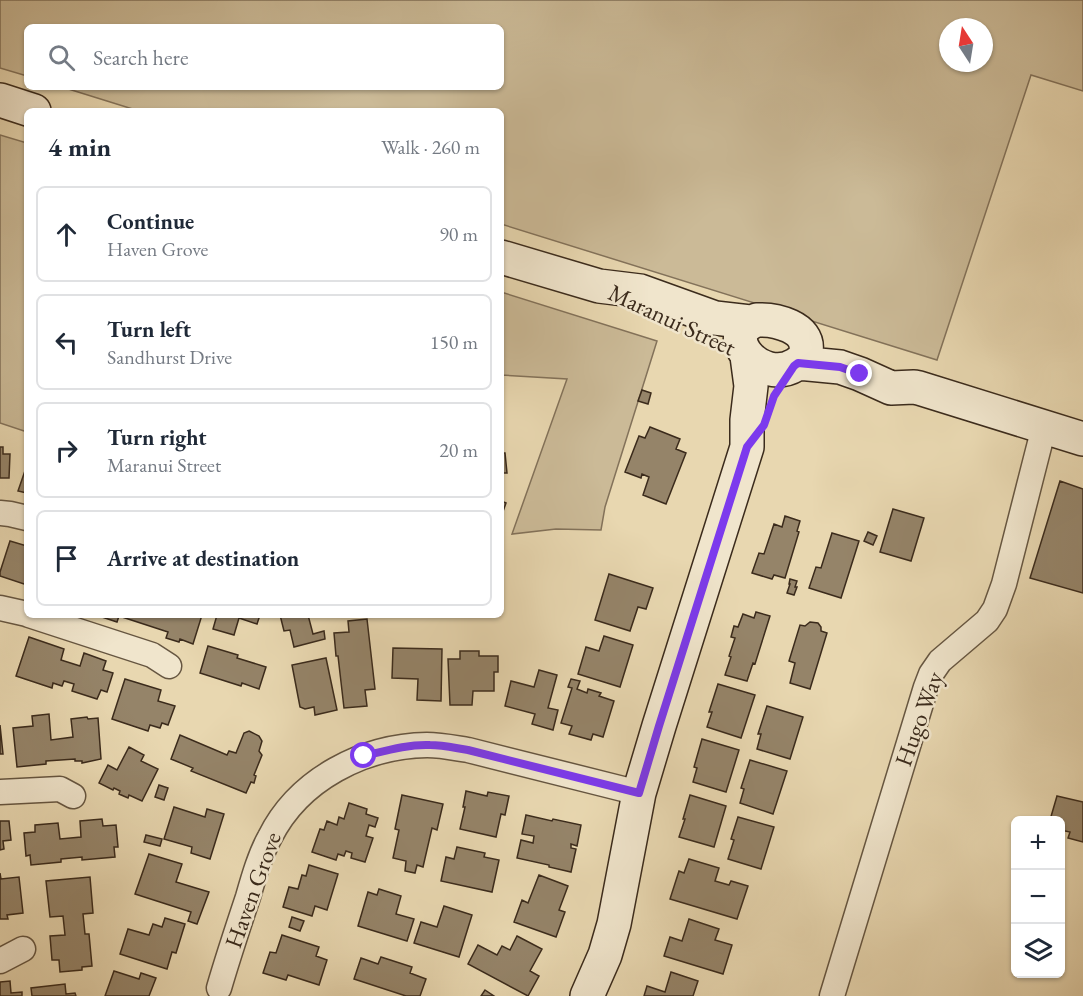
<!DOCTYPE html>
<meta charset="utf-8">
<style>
body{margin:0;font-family:"EB Garamond",serif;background:#f2f2f3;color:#1f2937}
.controls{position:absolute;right:18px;bottom:18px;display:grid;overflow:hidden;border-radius:9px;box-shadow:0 2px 4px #0004}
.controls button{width:54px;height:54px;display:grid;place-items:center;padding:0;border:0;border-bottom:2px solid #e0e1e3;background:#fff;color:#1f2937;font:30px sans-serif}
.compass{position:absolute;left:939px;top:18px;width:54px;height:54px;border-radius:50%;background:#fff;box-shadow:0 2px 4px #0004;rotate:348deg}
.stop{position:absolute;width:18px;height:18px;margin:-14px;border:4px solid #7c3aed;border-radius:50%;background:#fff}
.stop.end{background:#7c3aed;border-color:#fff;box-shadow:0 2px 6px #0008}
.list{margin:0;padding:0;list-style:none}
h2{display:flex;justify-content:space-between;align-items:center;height:78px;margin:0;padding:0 24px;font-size:26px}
h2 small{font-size:20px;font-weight:400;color:#747a83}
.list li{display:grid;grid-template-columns:39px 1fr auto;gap:18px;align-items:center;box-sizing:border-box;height:96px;margin:0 12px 12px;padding:0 12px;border:2px solid #e0e1e3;border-radius:9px}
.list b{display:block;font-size:22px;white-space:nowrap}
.list p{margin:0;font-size:20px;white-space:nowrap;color:#747a83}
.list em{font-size:20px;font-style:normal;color:#747a83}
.icon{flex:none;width:33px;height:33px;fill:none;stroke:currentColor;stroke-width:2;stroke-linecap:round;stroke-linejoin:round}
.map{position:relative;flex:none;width:1083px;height:996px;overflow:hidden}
.search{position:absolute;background:#fff;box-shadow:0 2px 4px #0004;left:24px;top:24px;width:480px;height:66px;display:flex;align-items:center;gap:15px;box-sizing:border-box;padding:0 21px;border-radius:9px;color:#747a83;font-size:22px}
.panel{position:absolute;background:#fff;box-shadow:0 2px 4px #0004;left:24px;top:108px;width:480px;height:510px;border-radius:9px}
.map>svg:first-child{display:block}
</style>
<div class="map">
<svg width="1083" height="996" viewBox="0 0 1083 996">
<rect width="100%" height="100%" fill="#e8d7b0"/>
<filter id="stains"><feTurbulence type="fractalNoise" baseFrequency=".00333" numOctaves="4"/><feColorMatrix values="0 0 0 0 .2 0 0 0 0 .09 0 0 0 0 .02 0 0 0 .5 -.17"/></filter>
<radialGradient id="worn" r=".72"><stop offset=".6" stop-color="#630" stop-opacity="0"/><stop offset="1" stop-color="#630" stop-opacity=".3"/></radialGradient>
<!-- green -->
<path fill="#cbba97" stroke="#83725a" stroke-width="1.5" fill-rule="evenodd" d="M0 0H1083V91L1031 75 937 360 501 224V111H139L62 87H501V27H27V76L0 68ZM948 27H984V63H948Z
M0 135 27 143V432L0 423Z
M501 292 657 341 605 507 601 530 556 529 512 534 567 379 501 375Z"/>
<!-- building -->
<path fill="#958469" stroke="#3b2b1c" stroke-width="1.5" d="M642 390 651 393 648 404 638 401Z
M650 427 680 439 676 449 686 453 666 504 643 495 649 477 642 474 641 478 625 472 639 436 645 438Z
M0 447H3V454H10L9 478H0Z
M501 453H505L507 473H501Z
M27 465V493L18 491Z
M1060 481 1083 489V593L1030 578Z
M501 501 506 503 501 517Z
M893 509 924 518 911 561 880 552Z
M785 516 800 521 797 531 799 532 785 578 774 575 772 579 752 573 759 553 764 554 774 524 782 527Z
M868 532 877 536 873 545 864 541Z
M832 533 859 541 841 598 809 588 816 567 821 568Z
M10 541 27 546V585L0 576V572Z
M609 574 653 588 646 609 638 607 630 631 595 620Z
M790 579 797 581 795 587H797L794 595 787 593 790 584H789Z
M756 612 770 616 755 664 753 663 747 681 725 675 731 657 729 656 735 638 731 637 734 626 738 627 743 614 754 618Z
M96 615H202L193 644 180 639 179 642 166 638 168 632 119 616 117 622Z
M217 615H260L257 624 239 618 234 635 213 629Z
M280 615H308L313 634 324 631 325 639 294 647 290 630 284 631Z
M367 619 375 689 365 690 367 706 344 708 338 656H336L334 633 349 632 348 621Z
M810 622 818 623 821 627V631L827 633 810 689 790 683 795 663 789 661 800 625 805 626Z
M604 636 633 645 620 687 578 674 586 647 599 651Z
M29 637 64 649 61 660 80 666 84 653 106 661 103 670 113 673 107 692 101 690 97 699 72 691 74 684 64 681 62 686 53 683 52 688 16 676Z
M208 646 238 655 237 658 266 667 259 689 242 683 241 686 200 673Z
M393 648 442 649 441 701 417 700 418 679 392 678Z
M460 651H479V656H498V672H494V691H473L472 705H450L448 659H460Z
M326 658 337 710 315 715 314 707 305 709 300 707 292 665Z
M539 670 557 675 548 708 558 710 553 730 532 724 535 714 505 706 511 681 534 687Z
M125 679 161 690 158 701 175 706 168 725 162 723 160 728 150 725 148 731 112 719Z
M571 679 580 681 577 689 587 693 588 689 601 693 599 696 614 701 603 737 593 734 591 740 569 734 572 726 561 723 572 688 568 687Z
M718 684 755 695 741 738 707 727 712 712H709Z
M767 706 803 717 790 759 757 749 761 734H758Z
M49 714 51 740 73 737 71 719 87 717 88 719 98 718 101 759 82 763V761H75V759L46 761V764L17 767 13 728 33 726 32 716Z
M0 725 3 754H0Z
M249 731 259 736 262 741 259 751 262 755 254 775 256 776 254 783 251 782 246 793 191 771 193 768 171 759 180 735 227 755 229 751 236 753 244 733Z
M702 739 739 750 726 792 693 782 697 768 694 767Z
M129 747 144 755 141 761 158 769 142 801 129 795 128 798 119 794 120 791 114 788 113 790 99 783 108 765 117 770Z
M750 760 787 771 773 814 740 803 744 789 741 788Z
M159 785 168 788 164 800 155 797Z
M466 791 487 796 488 792 509 796 505 815 501 814 496 837 460 829 465 807H463Z
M402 795 443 804 437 830 432 828 423 867 417 865 415 873 405 871 406 861 393 858 399 830 395 829Z
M690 795 726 806 714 847 679 837 685 819H683Z
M1057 796 1083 802V842L1068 838 1070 832 1060 830V820H1050Z
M349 803 367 809 366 814 378 818 375 827 369 825 366 836 373 838 365 862 351 858 352 853 346 851 344 856 338 854 336 860 312 852 320 829 324 830 327 821 337 825 339 817 344 819Z
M174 807 205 817 207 809 224 814 210 859 191 853 192 847 164 839Z
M526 815 552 821 553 819 581 825 577 846 571 844V848L576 849 571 872 549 867V865L517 858 521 840 533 843 534 836 522 834Z
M738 817 774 827 761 869 728 859 734 840 731 839Z
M102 819 103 826 116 825 118 847H114L115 857 82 860V857L61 859V862L31 865 30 855 26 856 24 833 35 832V825L58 823 60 839 81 837 80 821Z
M0 821H9L11 840 3 841 4 849 0 850Z
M146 835 162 839 160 846 144 842Z
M457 847 485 853 484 857 499 860 492 892 441 881 446 857 454 859Z
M149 854 182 864 176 882 209 892 197 924 188 921 191 912 135 894Z
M689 859 719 868 715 881 729 885 731 881 748 886 737 919 670 899 679 871 684 873Z
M309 865 338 874 327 910 315 906 312 916 283 907 289 887 298 889 302 875 306 876Z
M0 873 1 879 19 877 23 913 7 915 8 919H0Z
M539 875 568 886 559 910 565 912 556 937 514 922 522 900 528 903Z
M90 877 93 913 83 914 85 934H89L92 966 82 967V970L60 972 59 960H52L50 936 65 935 63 916 50 917 46 881Z
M379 889 401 896 396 914 414 919 407 941 358 926 368 892 377 895Z
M444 906 472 915 459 957 414 943 421 922 437 927Z
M292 917 304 921 300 931 289 927Z
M165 918 185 924 176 953 172 952 167 969 120 954 128 929 149 935 153 924 162 927Z
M689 919 719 929 715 940 732 945 723 974 664 956 670 937 682 941Z
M282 935 319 947 316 956 327 960 319 985 288 975 286 980 263 973 270 952 276 953Z
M517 936 542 949 530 971 539 976 528 996 468 964 478 945 497 955 502 946 510 950Z
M381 957 412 967 410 973 426 979 420 996H406L354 979 361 958 378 964Z
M114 971 139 979 141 973 156 978 149 996H105Z
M671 972 698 981 693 996H644L647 986 665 992Z
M10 981 11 993 22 992V996H0V982Z
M65 984 66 994 75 993 76 996H32L31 988Z
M485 990 494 996H481Z"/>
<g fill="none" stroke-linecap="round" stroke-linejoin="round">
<defs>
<path id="minor" d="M0 513 10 514 27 518
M0 608 27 614
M29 615 152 655 169 666
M0 792 60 789 73 796
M0 961 23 949
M219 988C228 957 238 927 248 897 254 876 260 855 270 837 299 779 364 746 427 745 441 745 455 748 468 750L639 793
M832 996 926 687 931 674 940 661 987 621 995 609 1004 584 1044 427"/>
<path id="secondary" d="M0 100 34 111
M501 257 599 286 640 291 715 318 750 322
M757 320C775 319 810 327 806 351 806 358 801 362 795 365 760 386 716 333 757 320Z
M798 363 840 367 860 374 891 388 914 387 919 388 1083 439
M587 996 605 955 614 924 639 793 659 726 747 447V420L751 386 747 356"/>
</defs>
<!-- minor casing -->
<use href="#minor" stroke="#665641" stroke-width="27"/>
<!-- secondary casing -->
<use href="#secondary" stroke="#3b2b1c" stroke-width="36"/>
<!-- minor -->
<use href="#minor" stroke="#f0e5cc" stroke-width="24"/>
<!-- secondary -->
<use href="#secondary" stroke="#f0e5cc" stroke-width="33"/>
</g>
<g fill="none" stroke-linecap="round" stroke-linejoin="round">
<!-- route -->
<path stroke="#7c3aed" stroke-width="8" d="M364 756C385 751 408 744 430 745 443 745 455 748 468 750L639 793 659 726 747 447 764 425 774 396 794 366 798 363 840 367 860 374"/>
</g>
<g text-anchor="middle" stroke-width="5" stroke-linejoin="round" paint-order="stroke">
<!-- street labels -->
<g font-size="24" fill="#3b2b1c" stroke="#f0e5cc">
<text transform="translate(672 320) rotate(25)" y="8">Maranui Street</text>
<text transform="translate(919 719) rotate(-70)" y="8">Hugo Way</text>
<text transform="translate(253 890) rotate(-70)" y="8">Haven Grove</text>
</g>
</g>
<rect width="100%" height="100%" filter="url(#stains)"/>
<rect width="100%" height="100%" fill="url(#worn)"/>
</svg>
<div class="controls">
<button>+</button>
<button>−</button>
<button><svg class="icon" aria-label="layers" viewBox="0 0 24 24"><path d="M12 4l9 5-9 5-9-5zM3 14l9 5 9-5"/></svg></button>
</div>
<svg class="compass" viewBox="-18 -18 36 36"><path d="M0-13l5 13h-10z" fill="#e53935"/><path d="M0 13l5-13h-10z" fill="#747a83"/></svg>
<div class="stop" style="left:364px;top:756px"></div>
<div class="stop end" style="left:860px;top:374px"></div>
<div class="search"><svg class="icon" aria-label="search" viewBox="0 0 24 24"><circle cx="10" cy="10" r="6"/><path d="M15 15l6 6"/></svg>Search here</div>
<section class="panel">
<h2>4 min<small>Walk · 260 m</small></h2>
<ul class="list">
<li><svg class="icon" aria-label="ahead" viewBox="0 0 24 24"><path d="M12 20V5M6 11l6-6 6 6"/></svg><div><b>Continue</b><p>Haven Grove</p></div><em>90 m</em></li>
<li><svg class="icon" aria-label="left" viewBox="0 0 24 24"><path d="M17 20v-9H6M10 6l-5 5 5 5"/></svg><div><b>Turn left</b><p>Sandhurst Drive</p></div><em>150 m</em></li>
<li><svg class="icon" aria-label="right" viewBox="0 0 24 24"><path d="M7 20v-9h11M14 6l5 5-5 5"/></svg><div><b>Turn right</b><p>Maranui Street</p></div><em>20 m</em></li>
<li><svg class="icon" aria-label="arrive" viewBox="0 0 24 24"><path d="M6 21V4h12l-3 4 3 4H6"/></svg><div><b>Arrive at destination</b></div></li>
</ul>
</section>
</div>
